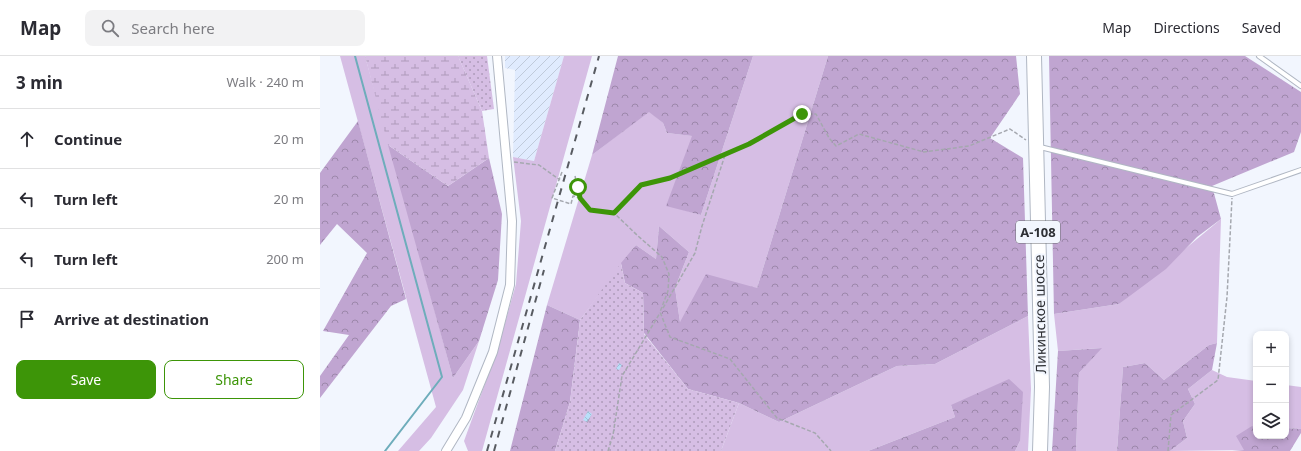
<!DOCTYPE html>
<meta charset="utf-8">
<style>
body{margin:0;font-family:"Noto Sans",sans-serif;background:#f2f2f3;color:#2b2b33}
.controls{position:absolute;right:12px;bottom:12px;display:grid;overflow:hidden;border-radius:8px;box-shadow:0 2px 6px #0003}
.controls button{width:36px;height:36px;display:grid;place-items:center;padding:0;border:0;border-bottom:1px solid #e1e1e2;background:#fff;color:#2b2b33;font:20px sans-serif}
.stop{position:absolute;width:12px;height:12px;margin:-9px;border:3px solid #3d9508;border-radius:50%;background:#fff}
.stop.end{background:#3d9508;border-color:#fff;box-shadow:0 1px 4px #0008}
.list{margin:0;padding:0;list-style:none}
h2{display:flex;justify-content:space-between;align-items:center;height:52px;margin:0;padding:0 16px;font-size:17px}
h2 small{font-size:13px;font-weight:400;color:#7c7c81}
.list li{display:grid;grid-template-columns:26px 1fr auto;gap:12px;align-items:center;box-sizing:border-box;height:60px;padding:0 16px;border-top:1px solid #e1e1e2}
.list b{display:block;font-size:15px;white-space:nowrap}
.list em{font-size:13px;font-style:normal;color:#7c7c81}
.actions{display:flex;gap:8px;padding:12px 16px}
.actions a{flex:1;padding:9px 0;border:1px solid #3d9508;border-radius:8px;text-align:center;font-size:14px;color:#3d9508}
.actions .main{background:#3d9508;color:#fff}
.icon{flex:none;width:22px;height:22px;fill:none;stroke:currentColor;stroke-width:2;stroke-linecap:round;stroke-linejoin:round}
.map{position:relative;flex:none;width:981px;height:395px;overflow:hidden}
header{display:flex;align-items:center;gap:24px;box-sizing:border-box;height:56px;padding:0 20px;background:#fff;border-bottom:1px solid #e1e1e2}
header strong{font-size:19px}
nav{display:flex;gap:22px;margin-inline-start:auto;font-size:14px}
.search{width:280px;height:36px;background:#f2f2f3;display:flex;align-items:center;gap:10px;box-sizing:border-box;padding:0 14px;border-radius:8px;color:#7c7c81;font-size:15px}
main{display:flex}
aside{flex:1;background:#fff}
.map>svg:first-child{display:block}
</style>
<header>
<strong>Map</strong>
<div class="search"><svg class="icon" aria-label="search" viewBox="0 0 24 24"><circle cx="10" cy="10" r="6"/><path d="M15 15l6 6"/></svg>Search here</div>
<nav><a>Map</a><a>Directions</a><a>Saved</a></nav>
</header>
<main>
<aside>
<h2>3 min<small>Walk · 240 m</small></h2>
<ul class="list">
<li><svg class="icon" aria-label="ahead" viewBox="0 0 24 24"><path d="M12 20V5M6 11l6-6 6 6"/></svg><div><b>Continue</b></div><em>20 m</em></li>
<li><svg class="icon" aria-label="left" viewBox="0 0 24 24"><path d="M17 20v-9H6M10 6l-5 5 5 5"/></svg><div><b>Turn left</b></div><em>20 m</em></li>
<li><svg class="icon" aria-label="left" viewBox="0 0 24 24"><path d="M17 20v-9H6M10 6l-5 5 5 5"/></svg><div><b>Turn left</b></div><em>200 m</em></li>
<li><svg class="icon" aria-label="arrive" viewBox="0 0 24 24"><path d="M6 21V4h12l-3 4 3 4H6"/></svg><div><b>Arrive at destination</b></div></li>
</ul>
<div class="actions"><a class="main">Save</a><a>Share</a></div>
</aside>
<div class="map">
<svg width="981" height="395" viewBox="0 0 981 395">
<defs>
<pattern id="industrial-furrows" width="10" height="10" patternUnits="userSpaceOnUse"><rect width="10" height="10" fill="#e0ebfe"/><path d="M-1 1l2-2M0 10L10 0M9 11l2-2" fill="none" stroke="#c0cada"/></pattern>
<pattern id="forest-crowns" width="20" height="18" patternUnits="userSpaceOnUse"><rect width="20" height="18" fill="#c0a5d1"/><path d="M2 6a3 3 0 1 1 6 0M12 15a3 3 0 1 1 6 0" fill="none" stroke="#9c87aa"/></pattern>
<pattern id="wetland-marsh" width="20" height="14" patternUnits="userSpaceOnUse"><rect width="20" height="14" fill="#d6bee4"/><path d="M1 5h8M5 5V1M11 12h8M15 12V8" fill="none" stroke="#ae9bba"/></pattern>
<pattern id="garden-dots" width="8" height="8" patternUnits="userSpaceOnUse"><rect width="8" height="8" fill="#d6bee4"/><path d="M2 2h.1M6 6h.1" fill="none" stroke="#ae9bba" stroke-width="1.8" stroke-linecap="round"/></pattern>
<pattern id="building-cross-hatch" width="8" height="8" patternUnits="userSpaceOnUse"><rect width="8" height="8" fill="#b8dff9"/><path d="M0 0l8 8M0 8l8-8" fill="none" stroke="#9ec0d6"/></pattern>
</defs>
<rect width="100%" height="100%" fill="#f2f6fe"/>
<!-- industrial -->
<path fill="url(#industrial-furrows)" d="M185 0H244L214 105 193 101 195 14 185 12Z"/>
<!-- grass -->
<path fill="#d6bee4" d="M20 0H45L133 322 159 285 143 334 111 382 99 395H78L116 351Z
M244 0H272L162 395H148L144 385 177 295 196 228 201 165 193 101 214 105Z
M433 0H508L437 232 360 266 355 232 369 196 339 170 336 203 316 189 260 264 227 249 272 99 329 55 343 67 347 77 373 80 347 149 381 159Z
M901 163 897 287 889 289 844 324 825 307 803 311 797 395H756L759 317 781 292 738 295 734 258 799 248Z
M708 260 711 333 708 395H695L700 385 631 349 635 361 548 395H401L419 347 459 366 577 310 615 308Z
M892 314 907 321 936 325V371L932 370 924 394 850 395 867 382 863 365 875 348 868 333Z
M966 329 981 331V373L966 372Z"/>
<!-- forest -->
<path fill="url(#forest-crowns)" d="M298 0H433L381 159 346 150 372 80 347 77 343 67 329 56 272 99Z
M508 0H696L700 38 670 82 703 102 708 260 615 308 577 310 459 366 419 347 368 333 324 277 323 237 305 227 301 207 316 189 336 203 339 170 369 196 355 232 360 266 386 218 437 232Z
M729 0H925L981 36V76L974 96 892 130 901 163 877 181 846 213 799 248 734 258Z
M38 65 86 243 71 250 0 342V320L29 279 3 275 47 197 17 168 0 189V117Z
M68 89 128 130 169 102 182 158 178 224 159 285 133 322Z
M227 249 260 264 250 346 235 395H190Z
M897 287 892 314 868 333 875 348 863 365 867 382 850 395H797L803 311 825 307 844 324 889 289Z
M782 292 759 317 756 395H732L738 295Z
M689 323 703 336 700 385 695 395H548L635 361 631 349Z
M932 370 936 371V380H966V372L981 373V377L970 395H912L924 394 916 380Z"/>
<!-- wetland -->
<path fill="url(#wetland-marsh)" d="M45 0H138L162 55 169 102 128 130 68 89Z"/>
<!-- garden -->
<path fill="url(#garden-dots)" d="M138 0H167L174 53 162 55Z
M301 207 305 227 323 237 324 278 368 333 419 347 401 395H235L250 346 260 264Z"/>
<!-- shadow -->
<path fill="#0003" d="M271 359 268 367 265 365 264 364Z"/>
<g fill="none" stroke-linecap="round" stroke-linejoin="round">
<!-- stream -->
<path stroke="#6eadbb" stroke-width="2" d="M35 0 122 321 65 395"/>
</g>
<!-- building -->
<path fill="url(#building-cross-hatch)" d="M299 307 302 309 299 314 296 313Z
M268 355 272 358 267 366 263 364Z"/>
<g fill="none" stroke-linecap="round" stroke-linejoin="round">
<defs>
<path id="lane" d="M939 0 981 30
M720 91 912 138 981 114"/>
<path id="street" d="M126 395 146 362 173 296 190 229 192 165 177 0"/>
<path id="highway" d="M714 0 722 331 720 395"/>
</defs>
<!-- lane casing -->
<use href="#lane" stroke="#b0b7c3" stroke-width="6"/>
<!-- street casing -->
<use href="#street" stroke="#b0b7c3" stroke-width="10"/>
<!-- highway casing -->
<use href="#highway" stroke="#b0b7c3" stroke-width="16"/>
<!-- path -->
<path stroke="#a5a8af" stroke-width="1.5" stroke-dasharray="4 2" stroke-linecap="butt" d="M194 106 219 109 240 124
M242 116 232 142 251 148 253 140 260 142
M255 120 260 142 270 154 294 157 318 180 342 201 349 218 348 235 340 256 350 281 410 303 457 362 495 377 511 395
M294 157 321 129 350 122 429 88 482 58H496L509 82 516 90 539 78 604 96 649 90 690 73 706 84
M343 252 375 197 382 170 405 99
M288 395 293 379 302 320 340 257
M848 395 851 359 898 324 907 241 912 142"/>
<!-- lane -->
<use href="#lane" stroke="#fff" stroke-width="4"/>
<!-- street -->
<use href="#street" stroke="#fff" stroke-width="8"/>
<!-- highway -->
<use href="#highway" stroke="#fff" stroke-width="14"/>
<!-- rail -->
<path stroke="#585b61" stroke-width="2" stroke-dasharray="7 7" stroke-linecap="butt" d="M167 395 279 0
M174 395 224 214"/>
</g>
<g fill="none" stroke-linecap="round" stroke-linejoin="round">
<!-- route -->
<path stroke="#3d9508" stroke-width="5" d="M258 131 260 142 270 154 294 157 321 129 350 122 429 88 482 58"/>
</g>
<g text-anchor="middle" stroke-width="4" stroke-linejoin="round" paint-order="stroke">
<!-- shield labels -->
<rect fill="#f2f6fe" stroke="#696b71" stroke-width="1" x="696" y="165" width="44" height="22" rx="3"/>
<g font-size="13" font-weight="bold" fill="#2e3035">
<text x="718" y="181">А-108</text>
</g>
<!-- street labels -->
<g font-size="14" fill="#2e3035" stroke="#f2f6fe">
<text transform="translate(720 258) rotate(-91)" y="5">Ликинское шоссе</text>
</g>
</g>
</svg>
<div class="controls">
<button>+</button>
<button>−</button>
<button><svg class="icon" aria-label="layers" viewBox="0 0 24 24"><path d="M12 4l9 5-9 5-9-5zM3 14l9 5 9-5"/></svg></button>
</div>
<div class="stop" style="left:258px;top:131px"></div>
<div class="stop end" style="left:482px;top:58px"></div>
</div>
</main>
